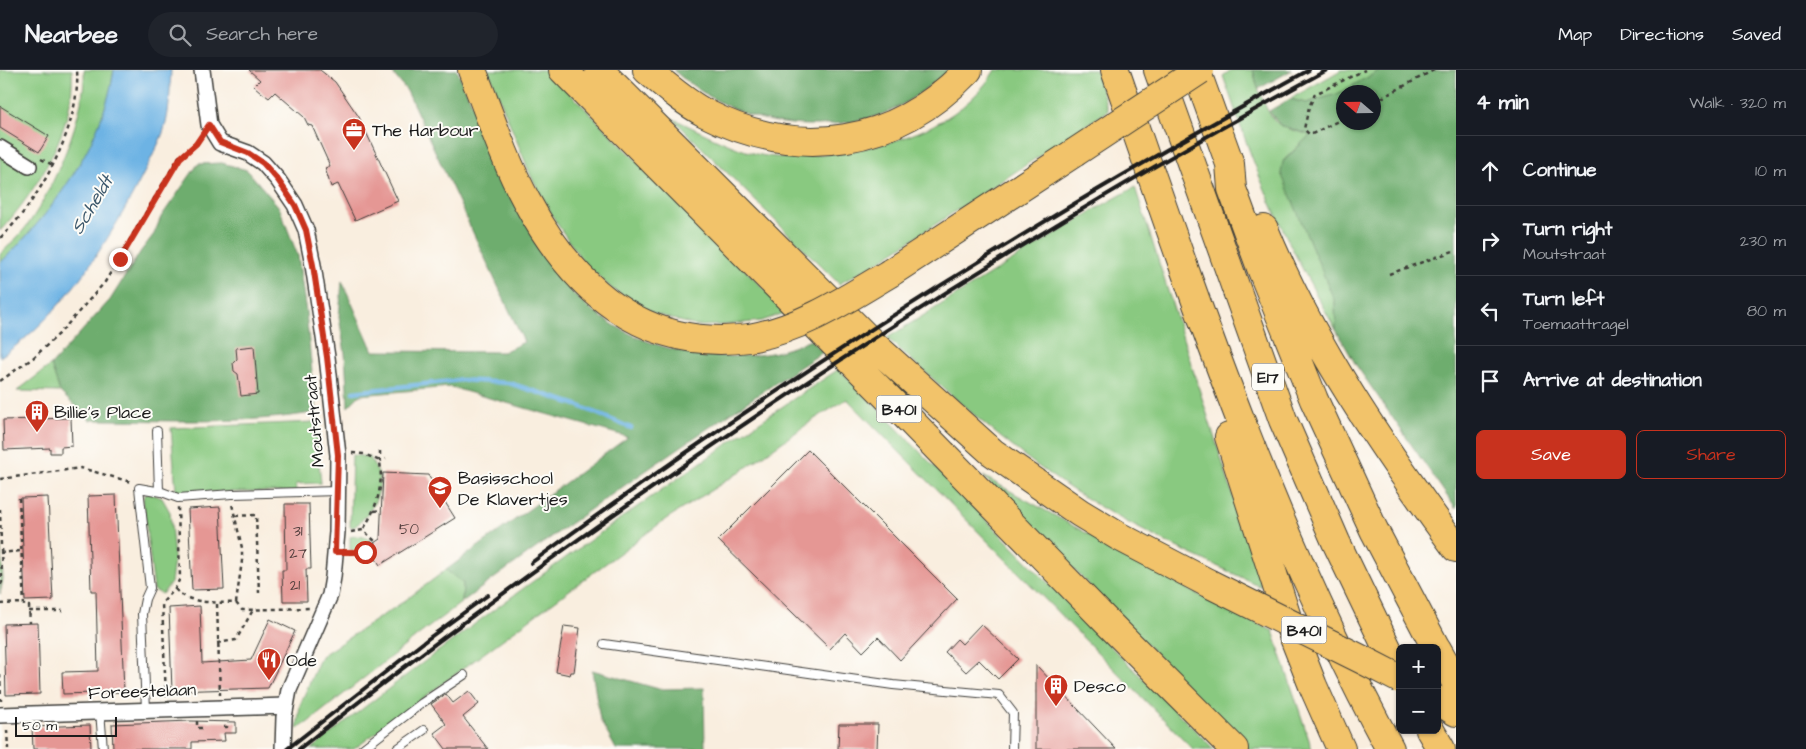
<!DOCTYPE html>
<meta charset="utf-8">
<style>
body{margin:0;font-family:"Architects Daughter",sans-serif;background:#20242c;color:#f1f3f6}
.controls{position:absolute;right:15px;bottom:15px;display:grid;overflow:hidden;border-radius:8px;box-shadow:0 1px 4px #0004}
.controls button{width:45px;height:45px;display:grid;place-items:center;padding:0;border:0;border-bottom:1px solid #363941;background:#171b24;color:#f1f3f6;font:25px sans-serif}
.compass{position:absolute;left:1336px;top:15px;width:45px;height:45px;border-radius:50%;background:#171b24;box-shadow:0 1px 4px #0004;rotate:290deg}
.scale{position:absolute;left:15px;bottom:12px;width:102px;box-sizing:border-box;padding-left:5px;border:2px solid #1c1c1c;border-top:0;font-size:14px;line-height:18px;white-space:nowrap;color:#1c1c1c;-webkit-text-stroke:4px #fdfcf7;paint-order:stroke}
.stop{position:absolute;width:15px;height:15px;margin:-11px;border:4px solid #c8321e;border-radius:50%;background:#fff}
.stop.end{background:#c8321e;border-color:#fff;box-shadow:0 1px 5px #0008}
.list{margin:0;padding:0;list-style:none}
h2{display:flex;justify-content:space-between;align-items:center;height:65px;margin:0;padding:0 20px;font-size:21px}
h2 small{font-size:16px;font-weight:400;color:#9ea1a6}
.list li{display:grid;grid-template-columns:32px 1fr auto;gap:15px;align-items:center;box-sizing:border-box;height:70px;padding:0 20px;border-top:1px solid #363941}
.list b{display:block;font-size:19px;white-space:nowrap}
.list p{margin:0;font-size:16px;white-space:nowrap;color:#9ea1a6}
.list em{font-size:16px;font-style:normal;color:#9ea1a6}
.actions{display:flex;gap:10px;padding:15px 20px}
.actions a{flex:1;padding:11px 0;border:1px solid #c8321e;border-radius:8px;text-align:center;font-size:18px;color:#c8321e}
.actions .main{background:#c8321e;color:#fff}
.icon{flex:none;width:28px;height:28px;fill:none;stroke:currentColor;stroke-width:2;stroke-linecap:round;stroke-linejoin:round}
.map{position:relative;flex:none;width:1456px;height:679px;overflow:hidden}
header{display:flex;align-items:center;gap:30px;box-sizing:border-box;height:70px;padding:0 25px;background:#171b24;border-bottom:1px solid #363941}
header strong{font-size:24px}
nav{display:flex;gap:28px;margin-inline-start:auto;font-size:18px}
.search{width:350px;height:45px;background:#20242c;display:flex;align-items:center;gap:12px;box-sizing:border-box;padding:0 18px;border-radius:28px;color:#9ea1a6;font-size:19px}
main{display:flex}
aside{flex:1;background:#171b24}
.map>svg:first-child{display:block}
</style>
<header>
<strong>Nearbee</strong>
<div class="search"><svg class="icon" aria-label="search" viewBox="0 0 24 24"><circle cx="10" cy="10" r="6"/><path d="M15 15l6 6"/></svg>Search here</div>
<nav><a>Map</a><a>Directions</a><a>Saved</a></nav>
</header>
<main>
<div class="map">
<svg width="1456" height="679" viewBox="0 0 1456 679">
<rect width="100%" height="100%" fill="#fdfcf7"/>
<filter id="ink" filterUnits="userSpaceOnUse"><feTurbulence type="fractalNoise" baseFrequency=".02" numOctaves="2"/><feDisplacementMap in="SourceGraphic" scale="10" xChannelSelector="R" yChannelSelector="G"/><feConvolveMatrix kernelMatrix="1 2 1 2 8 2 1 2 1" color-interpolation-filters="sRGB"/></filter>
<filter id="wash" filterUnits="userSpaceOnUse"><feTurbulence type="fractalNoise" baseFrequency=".0096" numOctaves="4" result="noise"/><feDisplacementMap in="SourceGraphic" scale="20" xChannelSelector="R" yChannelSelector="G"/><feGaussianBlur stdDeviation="1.12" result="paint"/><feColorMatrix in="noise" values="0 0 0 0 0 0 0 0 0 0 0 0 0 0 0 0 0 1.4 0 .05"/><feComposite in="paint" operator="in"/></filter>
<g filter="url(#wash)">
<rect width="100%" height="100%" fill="#f9eedf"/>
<!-- green -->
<path fill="#89c980" stroke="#52724e" d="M0 0H72C76 57 37 121 0 161Z
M84 0H114C104 73 53 143 0 193V184C10 175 21 164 29 153 53 120 87 41 84 0Z
M488 0H547L787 242 762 251 724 255 696 256 656 244 612 219 583 192 556 152 531 106Z
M995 0H1096L1108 41 878 192 839 214 672 48C698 60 740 83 767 86 786 89 805 86 824 84 887 78 960 58 995 0Z
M1231 0H1253C1257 16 1266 46 1280 55 1288 60 1301 62 1310 65L1283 91 1335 232 1336 260C1304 204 1274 146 1251 85 1241 59 1233 33 1223 6Z
M1341 0H1381L1337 24 1306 33 1290 29Z
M1135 117 1262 517C1205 490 1146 465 1092 432 1016 387 953 326 887 268L1094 140Z
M51 295 60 322 17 321Z
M839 299 1097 563 1214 679H1193L847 329 816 348 740 402 666 449 354 679H311C426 588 544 502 664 418 722 378 780 337 839 299Z
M315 352 321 413 296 414V422H176L171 358Z
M352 385 370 387C372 394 377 399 379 405 383 424 369 446 354 457H350Z
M983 406 1195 523 1273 561 1312 679H1248Z
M150 423 162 428 170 442 174 489 171 513 162 524 154 520 143 430 144 425Z
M0 463 3 509 0 524Z
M355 466 365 467 371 471C365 476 358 482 350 480V467Z
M446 500 463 513 462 532 421 563 307 653 297 659 300 635 321 586 403 532Z"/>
<!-- forest -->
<path fill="#6ead6e" stroke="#456445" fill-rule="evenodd" d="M390 0H457C475 39 492 78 510 117 521 141 533 164 547 187 551 195 555 203 561 210 610 269 689 295 765 284 781 282 796 276 811 270L823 282C700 362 580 445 462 532L463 513 446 500 628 367 450 317 360 325 348 337 345 283 339 247 342 211 373 281 503 282 524 272 407 21Z
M673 0H950C932 14 914 29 894 39 878 47 860 51 842 53 777 62 722 42 673 0Z
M1253 0H1292L1258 19Z
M1381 0H1456V439L1356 295 1336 260 1335 232 1281 103 1283 92 1310 65 1280 55 1269 41 1290 29 1306 33 1337 24ZM1344 22H1374V52H1344Z
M222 93 247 100 279 137 298 186 306 242 315 332 318 342C243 355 166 350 90 350L60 322 51 295 110 230 141 181 154 164 161 147 198 94Z
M592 600 659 619 704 618 705 679H616L600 650Z"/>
<!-- water -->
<path fill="#6db3e4" stroke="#446880" d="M114 0H171C170 17 170 36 166 53 162 69 153 84 146 99 113 165 63 247 0 287V193C53 143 103 73 114 0Z"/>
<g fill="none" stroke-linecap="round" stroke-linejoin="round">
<!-- stream -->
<path stroke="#6db3e4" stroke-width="4.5" d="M353 322 461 310 509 313 577 335 631 358"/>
</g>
<g id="blocks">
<!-- building -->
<path fill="#e59794" d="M249 0H320L335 12 359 47 398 131 355 150 338 114 331 117 325 98 330 96 312 56 308 55 304 47 275 22 269 28 261 22 254 16 260 10Z
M0 36 49 66 39 82 0 58Z
M254 276 258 324 241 326 238 304 234 301 233 293 237 289 236 278Z
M71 348 72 376 61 377V383H50V378L4 380 3 350Z
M808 380 957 529 900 590 878 567 863 582 845 563 830 579 718 470Z
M383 403 428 405 455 448 380 495 368 477 380 469Z
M116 425 124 622 63 624 62 602 98 601 96 521H91L88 426Z
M48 427 53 530 25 531 21 428Z
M285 434H309L311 499H306L307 531H283L282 500H286Z
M220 437 224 519 192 520 188 439Z
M200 536 202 593 251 590 270 549 295 561 268 618 172 621 169 538Z
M38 553 40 624 6 625 4 554Z
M981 554 1018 589 998 609 979 590 966 602 945 582 957 569 962 574Z
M564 556 580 558 574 602H571L570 605 556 602Z
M1036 595 1116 679H1036Z
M469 621 479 634 463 647 488 679H446L434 663 446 654 431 634 446 624 453 633Z
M191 651 236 652V663H224L225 671 192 672V679H113L112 654Z
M839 654H878L877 679H838Z
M90 655 91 679H33L32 657Z"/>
</g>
</g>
<g filter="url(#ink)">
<use href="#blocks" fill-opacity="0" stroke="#3d3c39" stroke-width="1"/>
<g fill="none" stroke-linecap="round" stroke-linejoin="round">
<defs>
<path id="service" d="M157 361 159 421
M604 574 893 615 999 625 1013 643 1012 679
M146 640 142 544 145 529 150 518 139 418 162 422 178 428 232 424 338 421
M100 641 103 679
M362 679 422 633 464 605
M397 679 424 660"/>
<path id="minor" d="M202 0 209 55 220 73 248 83 263 93 278 110 295 135 306 160 313 195 327 287 338 385 337 462 333 507 330 525 289 620 284 647 283 679
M0 78 29 96
M0 645 285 636"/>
<path id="motorway" d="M472 0C489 43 504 89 526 130 573 218 643 282 749 268
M563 0 902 342 1107 552 1234 679
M599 0 878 279 992 382 1080 443 1118 466 1208 513
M647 0C665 15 684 32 705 43 799 91 895 77 968 0
M1115 0C1195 231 1273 463 1390 679
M1158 0 1283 350 1336 472 1400 605
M1196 0 1230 94 1232 119 1261 198 1314 330 1374 460 1436 578
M1264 159C1311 274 1383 378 1456 478
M890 203 1074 83
M1229 367 1291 560 1313 616 1341 679
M1437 579 1456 613
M1437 630 1456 642
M1430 660 1441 679"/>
</defs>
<!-- service casing -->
<use href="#service" stroke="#3d3c39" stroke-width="10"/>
<!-- minor casing -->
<use href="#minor" stroke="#3d3c39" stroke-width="18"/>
<!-- motorway casing -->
<use href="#motorway" stroke="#3d3c39" stroke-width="30"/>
<!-- path -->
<path stroke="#3d3c39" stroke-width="2.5" stroke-dasharray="4 4" stroke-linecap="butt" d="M1374 32 1434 0
M1344 48 1310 65 1304 59 1309 37 1315 24 1365 0
M41 89 53 95
M0 168C40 131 81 55 77 0
M1389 204 1456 180
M0 311 33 288 59 264 105 212 179 87 196 75 201 67
M380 381V391L386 389
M352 383 364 384 380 391C383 418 377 437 363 460
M0 409 81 398 131 412
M19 428 24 536H29L30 553
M0 439 2 512 0 516
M374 441 381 440
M235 446 256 445 259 523
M351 462 363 460 376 472
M365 481 366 476 374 471
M0 483 21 481
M349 483 372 482
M175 519C189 535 216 532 236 533L242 491V478L232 434
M236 533 242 540 309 538
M0 534 23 533
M217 534 220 625
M29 541H63
M217 573 236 570 253 540
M0 604 1 631
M166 627 162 533 175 519 180 508 178 437
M197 651V658H205
M224 657H227L228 652
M7 660 8 679"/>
<!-- service -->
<use href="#service" stroke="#fff" stroke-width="8"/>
<!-- minor -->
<use href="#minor" stroke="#fff" stroke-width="15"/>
<!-- motorway -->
<use href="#motorway" stroke="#f2c36a" stroke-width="28"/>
<!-- rail -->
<path stroke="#1c1c1c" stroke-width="4" d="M531 493C696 372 868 258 1044 152 1131 99 1220 49 1309 0
M287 679 429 568 488 525
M299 679C414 587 532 501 653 417 870 265 1094 126 1327 0"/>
<defs>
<path id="motorway-bridge" d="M1074 83 1200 0
M749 268C801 259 845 230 890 203
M1208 513 1363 590 1400 609"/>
</defs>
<!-- motorway-bridge casing -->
<use href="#motorway-bridge" stroke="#3d3c39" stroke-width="30" stroke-linecap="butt"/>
<!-- motorway-bridge -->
<use href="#motorway-bridge" stroke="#f2c36a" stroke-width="28"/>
</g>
</g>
<g fill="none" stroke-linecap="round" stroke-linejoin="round" filter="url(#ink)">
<!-- route -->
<path stroke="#c8321e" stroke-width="6" d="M120 189 180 88 196 74 209 55 220 72 248 83 263 93 278 110 295 135 306 160 313 195 327 287 338 385 335 482H365"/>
</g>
<!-- icons -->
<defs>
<symbol id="office-pin" viewBox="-11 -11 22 30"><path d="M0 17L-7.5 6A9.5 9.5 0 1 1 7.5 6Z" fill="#c8321e" stroke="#fdfcf7"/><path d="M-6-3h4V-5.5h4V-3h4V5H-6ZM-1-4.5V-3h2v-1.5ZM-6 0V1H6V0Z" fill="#fff"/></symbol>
<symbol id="building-pin" viewBox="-11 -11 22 30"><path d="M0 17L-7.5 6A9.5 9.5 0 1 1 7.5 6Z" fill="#c8321e" stroke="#fdfcf7"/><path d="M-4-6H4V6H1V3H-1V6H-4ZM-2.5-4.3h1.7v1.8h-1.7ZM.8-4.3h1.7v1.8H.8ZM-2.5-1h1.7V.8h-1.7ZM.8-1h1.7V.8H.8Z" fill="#fff"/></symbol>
<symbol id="school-pin" viewBox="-11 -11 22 30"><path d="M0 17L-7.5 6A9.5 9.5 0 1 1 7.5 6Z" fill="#c8321e" stroke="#fdfcf7"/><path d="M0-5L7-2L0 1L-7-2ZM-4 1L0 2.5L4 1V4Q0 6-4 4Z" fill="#fff"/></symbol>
<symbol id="restaurant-pin" viewBox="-11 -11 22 30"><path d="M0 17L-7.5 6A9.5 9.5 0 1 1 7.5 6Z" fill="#c8321e" stroke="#fdfcf7"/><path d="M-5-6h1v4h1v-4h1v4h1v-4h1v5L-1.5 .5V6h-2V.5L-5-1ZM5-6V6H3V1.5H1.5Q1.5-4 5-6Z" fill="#fff"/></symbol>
</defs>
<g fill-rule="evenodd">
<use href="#office-pin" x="340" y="46" width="28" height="38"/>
<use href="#building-pin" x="23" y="328" width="28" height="38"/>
<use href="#school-pin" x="426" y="404" width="28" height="38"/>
<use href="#restaurant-pin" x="255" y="576" width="28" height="38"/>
<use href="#building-pin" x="1042" y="602" width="28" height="38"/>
</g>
<g text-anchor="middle" stroke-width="4" stroke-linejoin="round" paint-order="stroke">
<!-- number labels -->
<g font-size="15" fill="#4e3b3a">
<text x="409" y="464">50</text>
<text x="298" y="466">31</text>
<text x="298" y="488">27</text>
<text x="295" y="520">21</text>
</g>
<!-- shield labels -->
<g fill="#fdfcf7" stroke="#605f5e" stroke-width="1">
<rect x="1252" y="293.5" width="32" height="27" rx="4"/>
<rect x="876.5" y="325.5" width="45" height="27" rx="4"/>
<rect x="1281.5" y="546.5" width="45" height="27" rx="4"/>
</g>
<g font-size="16" font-weight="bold" fill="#1c1c1c">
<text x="1268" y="313">E17</text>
<text x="899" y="345">B401</text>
<text x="1304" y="566">B401</text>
</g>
<!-- poi labels -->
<g font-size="18" fill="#1c1c1c" stroke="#fdfcf7" text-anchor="start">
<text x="372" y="66">The Harbour</text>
<text x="54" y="348">Billie's Place</text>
<text x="458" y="414">Basisschool<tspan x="458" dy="21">De Klavertjes</tspan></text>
<text x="286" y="596">Ode</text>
<text x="1074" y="622">Desco</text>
</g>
<!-- street labels -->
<g font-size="18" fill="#1c1c1c" stroke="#fdfcf7">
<text transform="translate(314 351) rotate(-95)" y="6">Moutstraat</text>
<text transform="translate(142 621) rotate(-2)" y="6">Foreestelaan</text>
</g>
<!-- water labels -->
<g font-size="19" font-style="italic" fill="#3c586c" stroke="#fdfcf7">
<text transform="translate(91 134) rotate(-59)" y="7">Scheldt</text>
</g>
</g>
</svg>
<div class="controls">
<button>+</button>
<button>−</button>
</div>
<svg class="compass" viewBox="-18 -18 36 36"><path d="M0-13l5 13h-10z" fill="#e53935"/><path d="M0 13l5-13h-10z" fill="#9ea1a6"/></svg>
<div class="scale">50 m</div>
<div class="stop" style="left:365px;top:482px"></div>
<div class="stop end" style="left:120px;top:189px"></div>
</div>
<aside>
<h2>4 min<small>Walk · 320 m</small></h2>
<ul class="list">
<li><svg class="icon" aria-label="ahead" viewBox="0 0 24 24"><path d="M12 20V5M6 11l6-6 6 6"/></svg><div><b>Continue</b></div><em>10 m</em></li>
<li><svg class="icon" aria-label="right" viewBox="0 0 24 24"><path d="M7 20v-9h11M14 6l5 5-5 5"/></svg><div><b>Turn right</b><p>Moutstraat</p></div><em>230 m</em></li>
<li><svg class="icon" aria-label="left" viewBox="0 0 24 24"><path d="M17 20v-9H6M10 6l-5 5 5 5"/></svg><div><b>Turn left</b><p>Toemaattragel</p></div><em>80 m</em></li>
<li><svg class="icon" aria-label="arrive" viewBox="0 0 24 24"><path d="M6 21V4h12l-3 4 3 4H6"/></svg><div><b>Arrive at destination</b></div></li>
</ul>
<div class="actions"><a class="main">Save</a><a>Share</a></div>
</aside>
</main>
